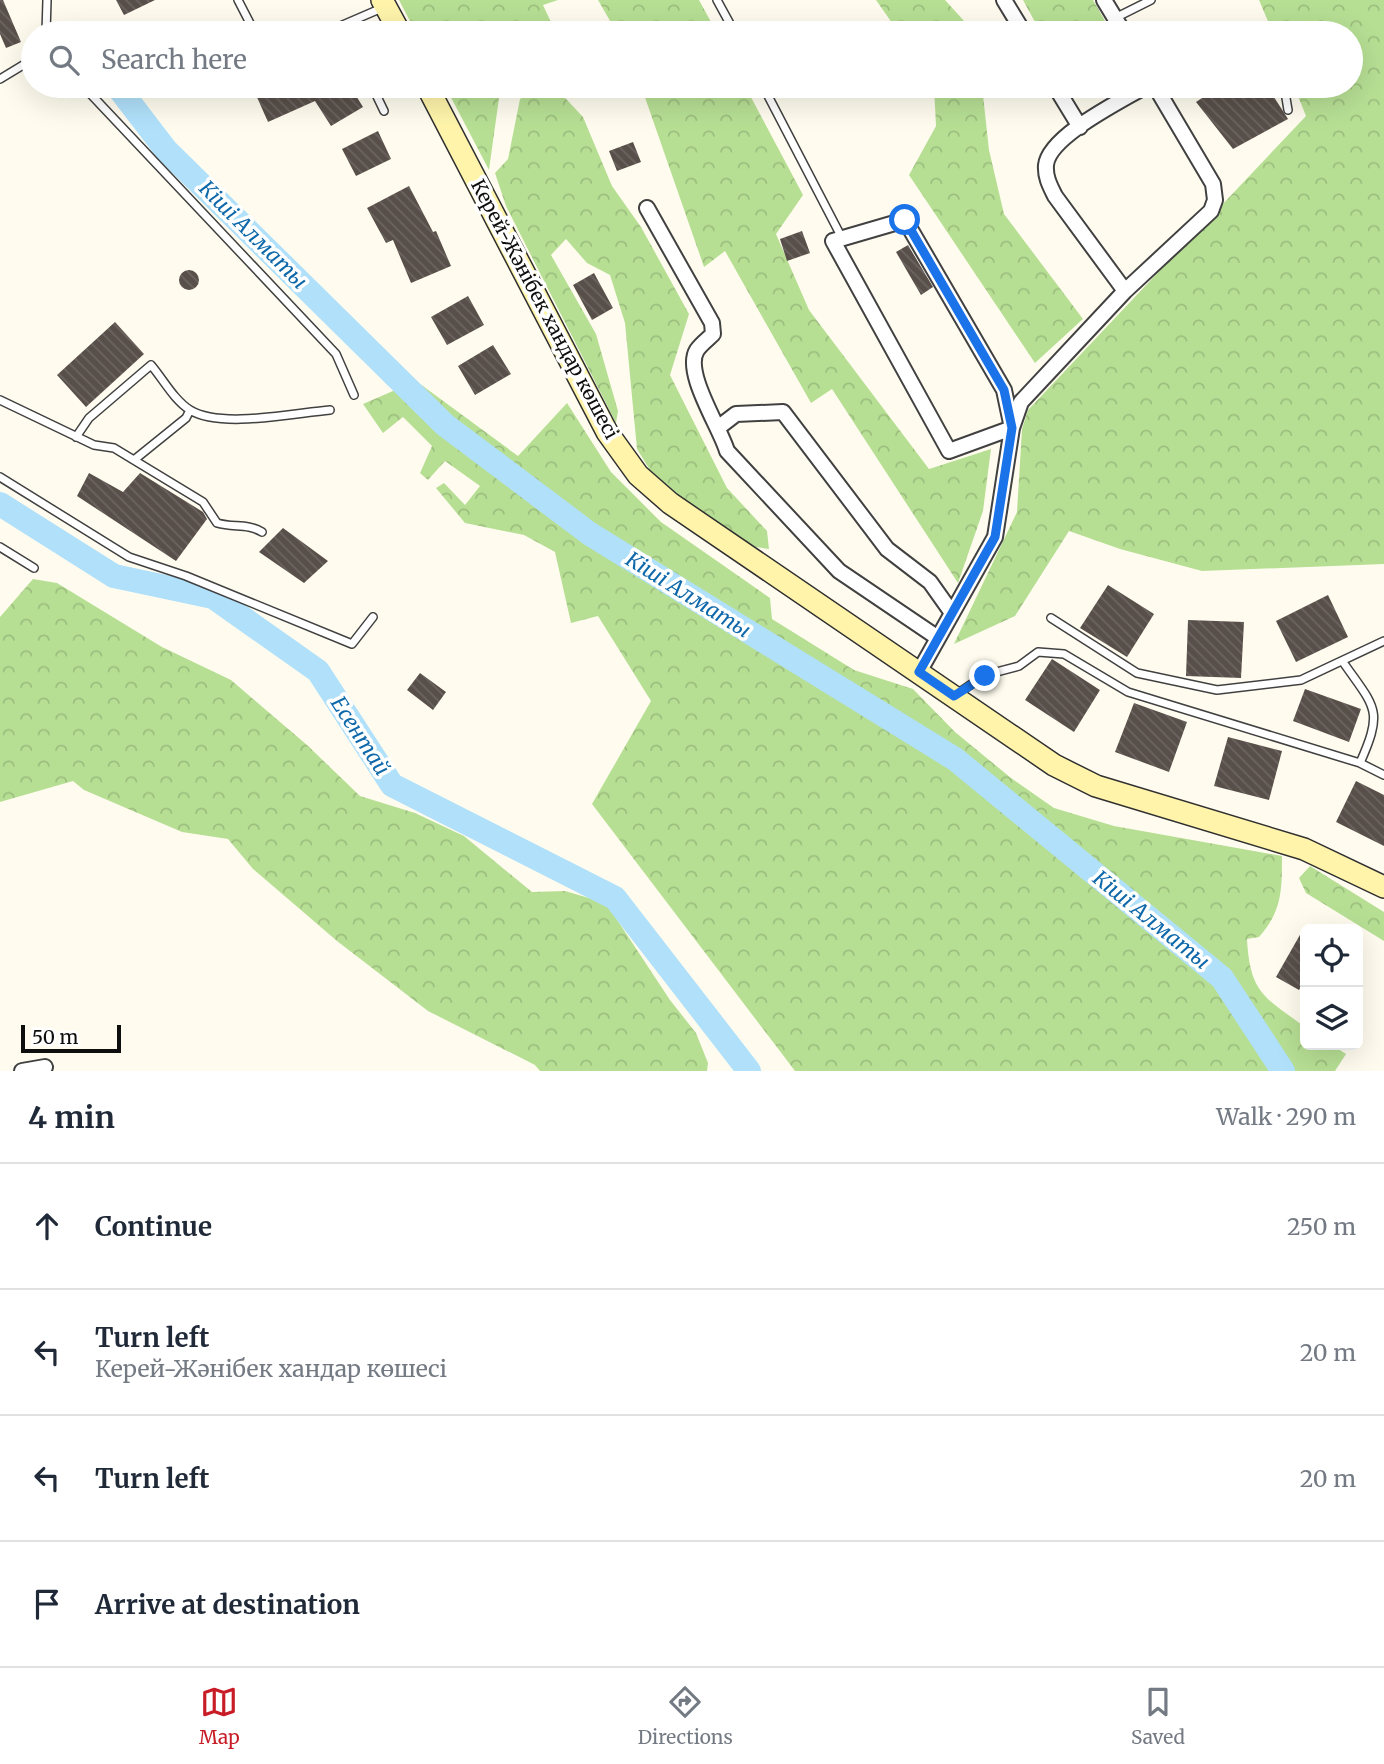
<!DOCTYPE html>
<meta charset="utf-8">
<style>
body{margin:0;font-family:Merriweather,serif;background:#f2f2f3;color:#1f2937}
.controls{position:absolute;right:21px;bottom:21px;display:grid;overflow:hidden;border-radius:10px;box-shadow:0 7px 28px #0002}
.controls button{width:63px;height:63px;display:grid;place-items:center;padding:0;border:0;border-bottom:2px solid #e0e1e3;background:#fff;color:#1f2937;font:35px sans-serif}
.scale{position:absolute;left:21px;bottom:18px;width:100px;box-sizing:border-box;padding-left:7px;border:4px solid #0e0e0e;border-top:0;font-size:19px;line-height:24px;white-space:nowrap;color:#0e0e0e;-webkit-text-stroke:5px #fff;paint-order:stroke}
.stop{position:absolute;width:21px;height:21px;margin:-16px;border:5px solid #1a73e8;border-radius:50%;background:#fff}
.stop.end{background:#1a73e8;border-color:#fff;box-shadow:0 2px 7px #0008}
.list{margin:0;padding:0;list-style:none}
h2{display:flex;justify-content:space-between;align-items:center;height:91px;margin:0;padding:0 28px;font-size:30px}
h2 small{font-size:23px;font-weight:400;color:#747a83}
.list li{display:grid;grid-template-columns:46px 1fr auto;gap:21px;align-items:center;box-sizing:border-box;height:126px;padding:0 28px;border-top:2px solid #e0e1e3}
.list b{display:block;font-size:26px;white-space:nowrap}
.list p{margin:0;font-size:23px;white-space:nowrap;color:#747a83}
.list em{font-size:23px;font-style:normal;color:#747a83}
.icon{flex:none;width:38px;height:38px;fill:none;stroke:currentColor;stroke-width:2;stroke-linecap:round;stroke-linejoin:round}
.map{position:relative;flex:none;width:1384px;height:1071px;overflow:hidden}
.search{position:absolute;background:#fff;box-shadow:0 7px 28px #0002;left:21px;right:21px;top:21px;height:77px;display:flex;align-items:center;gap:18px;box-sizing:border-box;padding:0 24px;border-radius:38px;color:#747a83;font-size:26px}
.sheet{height:595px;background:#fff}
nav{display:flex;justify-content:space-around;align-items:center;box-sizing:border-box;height:98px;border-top:2px solid #e0e1e3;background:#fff;font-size:19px;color:#747a83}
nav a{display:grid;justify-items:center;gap:4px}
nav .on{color:#c81c27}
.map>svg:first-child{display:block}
</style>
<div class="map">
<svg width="1384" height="1071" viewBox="0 0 1384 1071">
<defs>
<pattern id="forest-crowns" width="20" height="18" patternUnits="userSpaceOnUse" patternTransform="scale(1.75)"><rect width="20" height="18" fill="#b7df94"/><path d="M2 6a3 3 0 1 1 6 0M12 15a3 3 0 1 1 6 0" fill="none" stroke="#9cbe7e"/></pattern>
<pattern id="building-back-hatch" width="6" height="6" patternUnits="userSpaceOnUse" patternTransform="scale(1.75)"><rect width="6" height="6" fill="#584f4a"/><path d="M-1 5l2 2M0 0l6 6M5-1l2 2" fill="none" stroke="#6b6460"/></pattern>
</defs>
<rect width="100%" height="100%" fill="#fffcef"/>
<!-- forest -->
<path fill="url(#forest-crowns)" d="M399 0H558L543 5 556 33H416Z
M598 0H699L717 33H617Z
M876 0H945L975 33H899Z
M1023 0H1093L1112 33H1041Z
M1259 0H1384V564L1202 571 1120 549 1069 531 1015 616 954 644 1017 512 1022 429 1028 410 1306 116 1294 86H1351V33H1273Z
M445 86H523L499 98 489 170Z
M545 86H554L583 117 612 186 641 227 689 314 670 375 727 488 767 531 769 549 756 547 690 506 653 475 637 449 625 323 610 275 587 263 566 239 551 255 596 334 618 411 616 423 506 206 495 173 508 159 520 99Z
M641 86H745L803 195 776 234 809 310 929 469 991 449 983 511 958 583 832 389 811 403 725 251 704 267Z
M934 86H982L989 150 1004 214 1083 319 1035 363 909 175 936 126Z
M416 381 518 456 567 403 611 472 661 522 770 598 772 619 854 670 913 689 955 732 1011 778 1054 808 1114 826 1282 856C1282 891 1282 911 1259 937L1247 939C1250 993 1264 997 1305 1027V1045H1332L1346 1054 1335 1071H795L592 804 651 701 598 616 571 623 555 552 524 535 465 523 436 488 444 483 465 505 480 486 445 461 428 480 420 473 432 446 403 417 383 433 363 404Z
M33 579 57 583 162 647 231 680 307 745 360 796 415 813 464 836 532 892 565 891 606 903 670 1000 696 1033 708 1063 707 1071H540L535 1065 428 1011 337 941 253 869 228 839 182 832 84 790 73 781 0 802V617Z
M1310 866 1384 912V941L1306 893 1299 878Z"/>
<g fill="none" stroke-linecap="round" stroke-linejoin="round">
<!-- river -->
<path stroke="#b0e0fa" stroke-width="24" d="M76 33H77
M117 86 166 150 445 425 590 534 955 759 1222 978 1283 1071
M0 504 114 576 213 597 318 671 392 785 615 898 749 1071"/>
</g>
<!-- building -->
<path fill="url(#building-back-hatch)" d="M0 0H3L21 42 6 48 0 34Z
M116 0H155L124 15Z
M252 86H294L297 93 309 86H350L363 107 331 126 315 101 268 122Z
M1220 86H1267L1288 119 1233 149 1196 102Z
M378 131 391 159 356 176 342 149Z
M633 142 641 162 617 171 609 151Z
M409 186 433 232 436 231 451 266 411 283 393 240 386 243 367 208Z
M802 231 810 253 787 261 780 239Z
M908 245 933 287 921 295 896 252Z
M179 280a10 10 0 1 1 20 0a10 10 0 1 1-20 0Z
M594 273 613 308 592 320 573 285Z
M468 296 484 325 447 345 431 317Z
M115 322 144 354 86 407 57 375Z
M493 345 511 374 475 395 458 366Z
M89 473 123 492 140 473 203 512 207 519 176 561 77 496Z
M283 528 328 561 304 583 259 552Z
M1108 585 1154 614 1127 657 1080 628Z
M1328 595 1348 637 1296 662 1276 621Z
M1188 620 1244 622 1241 678 1186 676Z
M1052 659 1100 690 1074 732 1025 700Z
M420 673 446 692 433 710 407 690Z
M1305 689 1361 709 1349 742 1293 721Z
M1134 703 1187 722 1169 772 1115 752Z
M1228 737 1282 751 1269 800 1214 786Z
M1356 781 1384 795V846L1336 822Z
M1305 926V980L1299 990 1276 977Z"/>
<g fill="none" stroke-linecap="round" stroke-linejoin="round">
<defs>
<path id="lane" d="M238 0 255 33
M717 0 735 33
M1115 18 1151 0
M46 33 47 0
M324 33 382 8
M1249 33H1260
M0 79 33 59
M83 86 336 354 354 395
M372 86 384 111
M763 86 842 238
M1284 86 1288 110
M0 400 94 445 114 448 203 502 217 523C234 528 247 523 262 532
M76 437 89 418 151 365C163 379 174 400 190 410 221 429 294 413 330 410
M134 460 186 418 190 410
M0 477 129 557 186 576 352 644 373 617
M0 547 34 568
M1051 618 1137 673 1217 690 1301 680 1384 641
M1343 662C1375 708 1384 709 1360 763
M957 694 985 675 1019 666 1038 652 1064 654 1128 692 1360 763 1384 775"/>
<path id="street" d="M1004 0 1024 33
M1104 0 1124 33
M1055 86 1080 127
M647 208 712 323 713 334C708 339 701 344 697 350 683 372 720 427 727 451L839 571 938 638
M905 220 1004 390 1012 428 949 451 833 241Z
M1125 291 1055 196C1050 186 1045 177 1046 165 1049 136 1121 101 1146 86
M719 427 736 414 783 412 887 549 930 582 952 613
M919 672 995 537 1012 428 1021 402 1125 291 1211 211 1215 200 1213 184 1155 86
M22 1071 45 1067"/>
<path id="secondary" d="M382 0 400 33
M427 86 607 432 638 475 670 503 1054 765 1096 786 1304 849 1384 887"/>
</defs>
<!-- lane casing -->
<use href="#lane" stroke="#414141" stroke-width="10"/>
<!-- street casing -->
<use href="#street" stroke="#414141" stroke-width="18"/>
<!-- secondary casing -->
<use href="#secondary" stroke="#303030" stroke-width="24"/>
<!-- lane -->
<use href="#lane" stroke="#fff" stroke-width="7"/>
<!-- street -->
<use href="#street" stroke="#fff" stroke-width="14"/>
<!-- secondary -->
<use href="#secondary" stroke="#fff4aa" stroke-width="21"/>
</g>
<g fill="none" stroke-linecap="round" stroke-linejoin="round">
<!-- route -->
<path stroke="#1a73e8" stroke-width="9" d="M905 220 1004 390 1012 428 995 537 919 672 954 696 985 676"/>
</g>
<g text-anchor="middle" stroke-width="7" stroke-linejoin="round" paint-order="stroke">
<!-- street labels -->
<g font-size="19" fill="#0e0e0e" stroke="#fff">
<text transform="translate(545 309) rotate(62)" y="7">Керей-Жәнібек хандар көшесі</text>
</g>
<!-- water labels -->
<g font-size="21" font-style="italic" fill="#0e68a9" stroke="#fff">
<text transform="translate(253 235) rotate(45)" y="7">Кіші Алматы</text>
<text transform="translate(688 595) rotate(32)" y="7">Кіші Алматы</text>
<text transform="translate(360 736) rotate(57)" y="7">Есентай</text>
<text transform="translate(1151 920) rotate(39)" y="7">Кіші Алматы</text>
</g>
</g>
</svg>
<div class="controls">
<button><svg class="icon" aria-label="locate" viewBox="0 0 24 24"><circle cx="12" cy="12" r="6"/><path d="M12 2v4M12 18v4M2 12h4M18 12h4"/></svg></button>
<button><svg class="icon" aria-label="layers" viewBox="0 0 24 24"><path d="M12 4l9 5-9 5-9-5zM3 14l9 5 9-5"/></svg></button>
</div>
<div class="scale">50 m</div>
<div class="stop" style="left:905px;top:220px"></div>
<div class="stop end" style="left:985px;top:676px"></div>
<div class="search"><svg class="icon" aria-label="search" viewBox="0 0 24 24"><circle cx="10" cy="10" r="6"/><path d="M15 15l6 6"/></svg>Search here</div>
</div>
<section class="sheet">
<h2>4 min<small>Walk · 290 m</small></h2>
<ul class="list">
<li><svg class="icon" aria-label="ahead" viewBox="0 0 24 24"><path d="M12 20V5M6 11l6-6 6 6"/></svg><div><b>Continue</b></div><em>250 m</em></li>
<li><svg class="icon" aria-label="left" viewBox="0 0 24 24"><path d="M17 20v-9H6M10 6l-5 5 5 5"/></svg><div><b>Turn left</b><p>Керей-Жәнібек хандар көшесі</p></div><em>20 m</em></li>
<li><svg class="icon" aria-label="left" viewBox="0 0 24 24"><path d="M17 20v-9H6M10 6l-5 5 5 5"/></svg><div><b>Turn left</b></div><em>20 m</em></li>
<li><svg class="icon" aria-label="arrive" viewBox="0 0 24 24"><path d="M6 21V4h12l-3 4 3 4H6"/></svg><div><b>Arrive at destination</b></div></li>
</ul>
</section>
<nav>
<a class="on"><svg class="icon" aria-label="map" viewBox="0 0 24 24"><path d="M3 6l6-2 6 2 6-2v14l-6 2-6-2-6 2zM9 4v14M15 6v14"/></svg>Map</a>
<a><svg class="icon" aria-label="directions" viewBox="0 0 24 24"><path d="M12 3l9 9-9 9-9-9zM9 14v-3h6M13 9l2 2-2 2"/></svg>Directions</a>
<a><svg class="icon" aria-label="saved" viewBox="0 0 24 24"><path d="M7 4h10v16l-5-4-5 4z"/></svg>Saved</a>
</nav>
